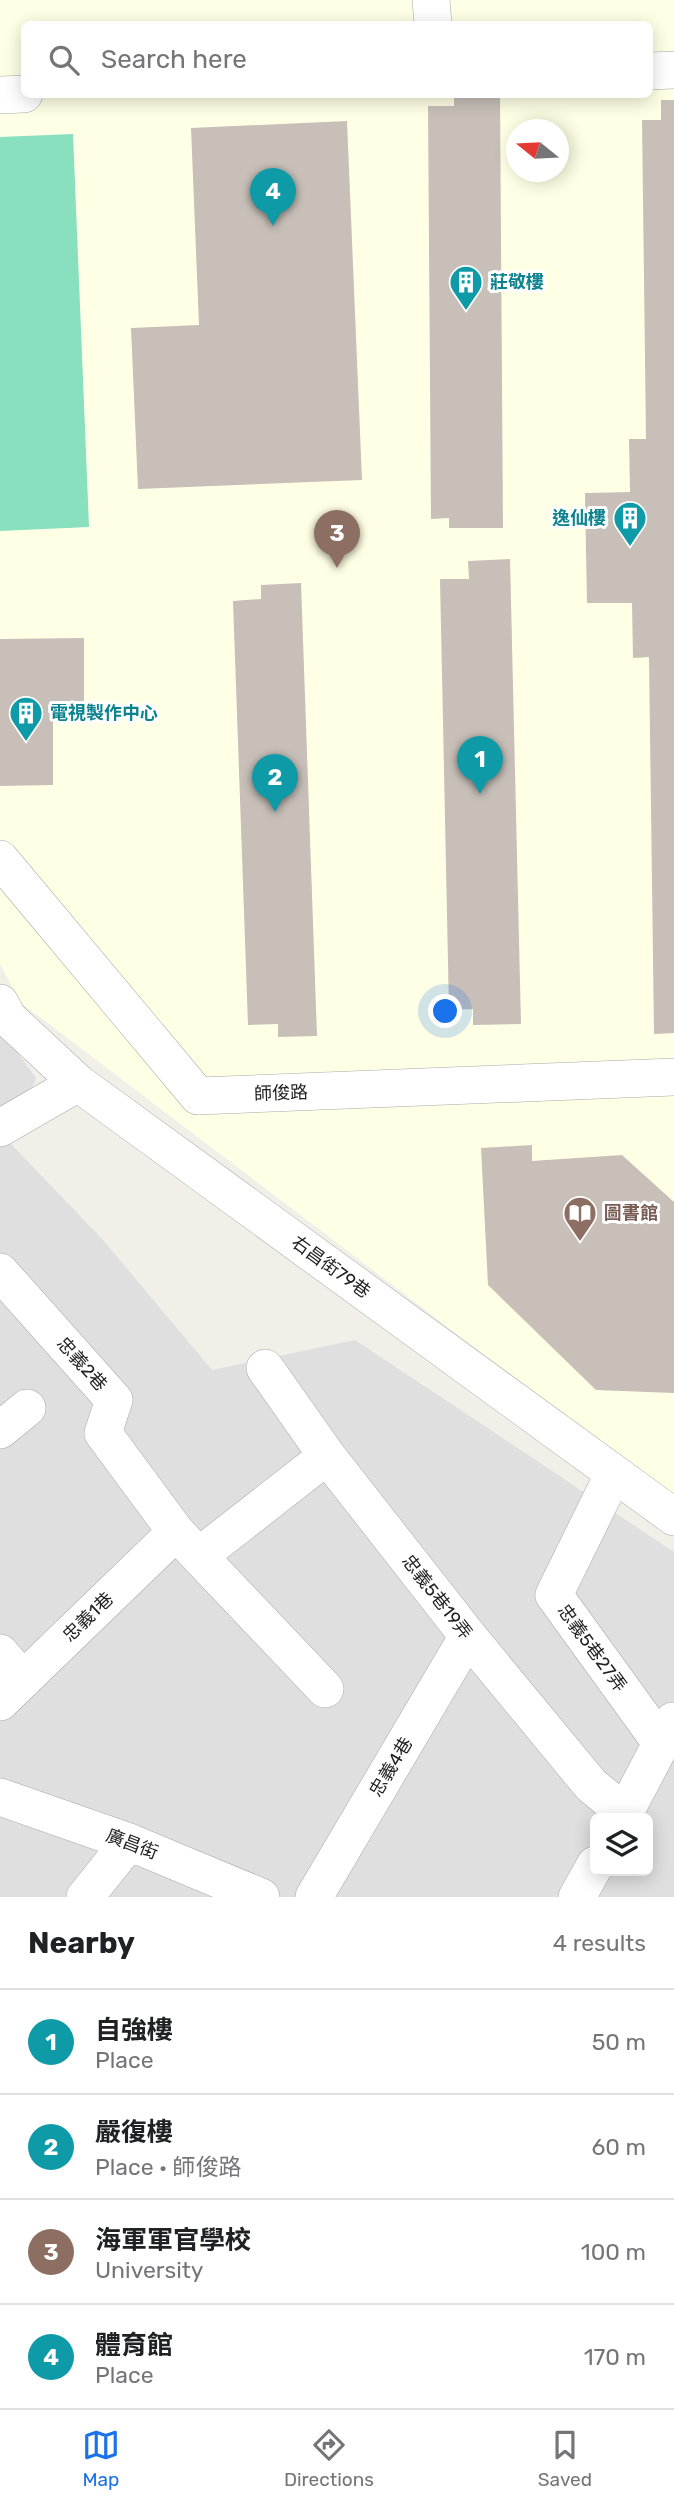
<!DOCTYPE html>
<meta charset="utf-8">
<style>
body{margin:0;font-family:Rubik,"Noto Sans TC",sans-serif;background:#f6f6f6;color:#202124}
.controls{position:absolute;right:21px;bottom:21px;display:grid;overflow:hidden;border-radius:10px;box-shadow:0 4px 18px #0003}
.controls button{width:63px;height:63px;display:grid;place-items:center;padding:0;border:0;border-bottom:2px solid #e0e0e0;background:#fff;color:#202124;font:35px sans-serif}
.compass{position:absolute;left:506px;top:119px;width:63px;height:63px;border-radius:50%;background:#fff;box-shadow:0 4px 18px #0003;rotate:288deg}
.you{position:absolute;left:446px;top:1012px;width:24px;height:24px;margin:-18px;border:5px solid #fff;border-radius:50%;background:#1a73e8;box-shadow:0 0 0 10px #1a73e833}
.badge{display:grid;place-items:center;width:46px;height:46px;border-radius:50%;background:#1a73e8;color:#fff;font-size:23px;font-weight:700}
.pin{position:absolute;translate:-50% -58px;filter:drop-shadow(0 2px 4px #0008)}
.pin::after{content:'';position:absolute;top:37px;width:24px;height:21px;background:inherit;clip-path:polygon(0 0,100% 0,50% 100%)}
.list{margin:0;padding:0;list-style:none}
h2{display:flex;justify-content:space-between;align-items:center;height:91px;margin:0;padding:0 28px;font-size:30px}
h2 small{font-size:23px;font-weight:400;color:#757577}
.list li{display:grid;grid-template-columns:46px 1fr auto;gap:21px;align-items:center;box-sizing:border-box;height:105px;padding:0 28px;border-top:2px solid #e0e0e0}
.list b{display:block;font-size:26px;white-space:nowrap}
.list p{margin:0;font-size:23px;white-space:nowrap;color:#757577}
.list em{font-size:23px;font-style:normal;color:#757577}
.icon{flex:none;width:38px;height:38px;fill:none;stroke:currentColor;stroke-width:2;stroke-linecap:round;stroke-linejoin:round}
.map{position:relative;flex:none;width:674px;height:1897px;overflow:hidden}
.search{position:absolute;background:#fff;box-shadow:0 4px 18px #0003;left:21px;right:21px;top:21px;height:77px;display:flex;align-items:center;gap:18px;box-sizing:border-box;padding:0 24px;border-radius:10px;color:#757577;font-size:26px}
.sheet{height:511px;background:#fff}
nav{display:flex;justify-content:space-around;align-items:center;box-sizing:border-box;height:98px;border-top:2px solid #e0e0e0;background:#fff;font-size:19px;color:#757577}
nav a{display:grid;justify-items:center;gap:4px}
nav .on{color:#1a73e8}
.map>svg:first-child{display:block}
</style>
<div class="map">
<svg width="674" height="1897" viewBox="0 0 674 1897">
<rect width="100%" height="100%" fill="#f2efe9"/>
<!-- residential -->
<path fill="#e0dfdf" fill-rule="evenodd" d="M0 1029 36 1078 10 1143 103 1240 212 1370 355 1340 674 1552V1897H0ZM595 1818H648V1871H595Z"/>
<!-- education -->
<path fill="#ffffe5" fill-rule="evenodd" d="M0 0H674V1499L20 1002 0 964ZM24 24H650V94H24ZM516 130H558V172H516Z"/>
<!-- pitch -->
<path fill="#88e0be" d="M73 134 89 527 0 531V137Z"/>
<!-- building -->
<path fill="#c7bfb8" d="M454 94H500L503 528H449V518L431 519 428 106H454Z
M661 100H674V1033L654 1034 649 657 633 658 632 603H587L585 493 630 492 629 439H646L642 120H661Z
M347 121 362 480 138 489 131 328 199 325 191 128Z
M510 559 521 1024 473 1025V1009L449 1010 440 579H469L468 561Z
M301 583 317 1036 278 1037V1024L248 1025 233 601 261 599V585Z
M84 638V701H53V785L0 786V639Z
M532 1145V1161L622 1155 674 1202V1393L596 1390 488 1285 481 1148Z"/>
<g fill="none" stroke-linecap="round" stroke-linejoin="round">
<defs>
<path id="minor" d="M431 0 433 24
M650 71 674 70
M0 95 24 94
M0 859 198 1096 674 1077
M0 1003 8 1018 78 1083 674 1517
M0 1128 78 1083
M0 1272 114 1400 103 1433 176 1532 325 1689
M265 1368 327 1456 468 1636 591 1785 625 1813
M0 1430 27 1408
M614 1473 554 1595 661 1743
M199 1556 327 1456
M0 1653 23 1680
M0 1702 176 1532
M0 1797 129 1842 261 1897
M622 1818 673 1721
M85 1897 129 1842
M314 1897 468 1636
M577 1897 595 1865"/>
</defs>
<!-- minor casing -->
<use href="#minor" stroke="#a9a9a9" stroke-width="38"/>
<!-- minor -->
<use href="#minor" stroke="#fff" stroke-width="37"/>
</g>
<!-- icons -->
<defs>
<symbol id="building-pin" viewBox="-11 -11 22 30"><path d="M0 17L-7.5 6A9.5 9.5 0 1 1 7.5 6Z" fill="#0f9aa8" stroke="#fff"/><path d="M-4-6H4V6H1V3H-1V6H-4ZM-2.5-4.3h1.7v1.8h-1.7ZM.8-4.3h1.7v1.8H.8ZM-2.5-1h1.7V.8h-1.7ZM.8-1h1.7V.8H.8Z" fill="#fff"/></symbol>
<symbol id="library-pin" viewBox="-11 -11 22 30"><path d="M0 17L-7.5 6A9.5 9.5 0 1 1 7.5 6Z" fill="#8d6e63" stroke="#fff"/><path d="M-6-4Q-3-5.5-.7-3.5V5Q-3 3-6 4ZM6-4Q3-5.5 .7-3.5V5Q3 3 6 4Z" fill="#fff"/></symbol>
</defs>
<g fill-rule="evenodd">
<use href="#building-pin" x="447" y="263" width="38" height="52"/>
<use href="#building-pin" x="611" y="499" width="38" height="52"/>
<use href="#building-pin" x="7" y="694" width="38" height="52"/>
<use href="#library-pin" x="561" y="1194" width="38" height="52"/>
</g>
<g text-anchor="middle" stroke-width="6" stroke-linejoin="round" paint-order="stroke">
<!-- culture labels -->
<g font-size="18" font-weight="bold" fill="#0d838f" stroke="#fff" text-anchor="start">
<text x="490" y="288">莊敬樓</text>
<text x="606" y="524" text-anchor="end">逸仙樓</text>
<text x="50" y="719">電視製作中心</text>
</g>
<!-- street labels -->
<g font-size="18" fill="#222" stroke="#fff">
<text transform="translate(281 1093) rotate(-2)" y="6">師俊路</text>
<text transform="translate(331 1267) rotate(36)" y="6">右昌街79巷</text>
<text transform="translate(82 1364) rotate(48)" y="6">忠義2巷</text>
<text transform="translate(437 1597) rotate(52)" y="6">忠義5巷19弄</text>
<text transform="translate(88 1617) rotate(-44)" y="6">忠義1巷</text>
<text transform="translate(592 1648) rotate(54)" y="6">忠義5巷27弄</text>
<text transform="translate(391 1767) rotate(-59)" y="6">忠義4巷</text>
<text transform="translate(132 1844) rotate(21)" y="6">廣昌街</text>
</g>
<!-- education labels -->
<g font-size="18" font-weight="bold" fill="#785e54" stroke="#fff" text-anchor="start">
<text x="604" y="1219">圖書館</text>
</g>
</g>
</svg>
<div class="controls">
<button><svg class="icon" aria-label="layers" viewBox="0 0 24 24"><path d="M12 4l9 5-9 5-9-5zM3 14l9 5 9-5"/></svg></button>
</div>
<svg class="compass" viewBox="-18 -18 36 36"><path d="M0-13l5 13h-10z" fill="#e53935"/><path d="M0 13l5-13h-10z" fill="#757577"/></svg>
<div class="you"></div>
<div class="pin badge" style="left:480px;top:794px;background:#0f9aa8">1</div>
<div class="pin badge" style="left:275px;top:812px;background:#0f9aa8">2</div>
<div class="pin badge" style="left:337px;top:568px;background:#8d6e63">3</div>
<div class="pin badge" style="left:273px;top:226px;background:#0f9aa8">4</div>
<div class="search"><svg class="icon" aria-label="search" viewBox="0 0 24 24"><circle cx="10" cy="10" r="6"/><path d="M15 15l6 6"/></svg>Search here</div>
</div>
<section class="sheet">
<h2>Nearby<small>4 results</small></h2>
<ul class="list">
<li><span class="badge" style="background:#0f9aa8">1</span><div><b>自強樓</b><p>Place</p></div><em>50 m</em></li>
<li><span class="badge" style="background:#0f9aa8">2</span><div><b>嚴復樓</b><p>Place · 師俊路</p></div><em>60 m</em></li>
<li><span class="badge" style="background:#8d6e63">3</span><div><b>海軍軍官學校</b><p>University</p></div><em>100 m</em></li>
<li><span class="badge" style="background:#0f9aa8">4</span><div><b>體育館</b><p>Place</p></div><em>170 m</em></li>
</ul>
</section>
<nav>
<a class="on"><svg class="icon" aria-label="map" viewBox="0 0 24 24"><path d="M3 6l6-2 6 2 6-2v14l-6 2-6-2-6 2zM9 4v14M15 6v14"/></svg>Map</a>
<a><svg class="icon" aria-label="directions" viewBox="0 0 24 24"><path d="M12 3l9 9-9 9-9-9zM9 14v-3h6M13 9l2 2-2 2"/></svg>Directions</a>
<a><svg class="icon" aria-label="saved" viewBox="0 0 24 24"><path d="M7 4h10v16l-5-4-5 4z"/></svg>Saved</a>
</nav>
